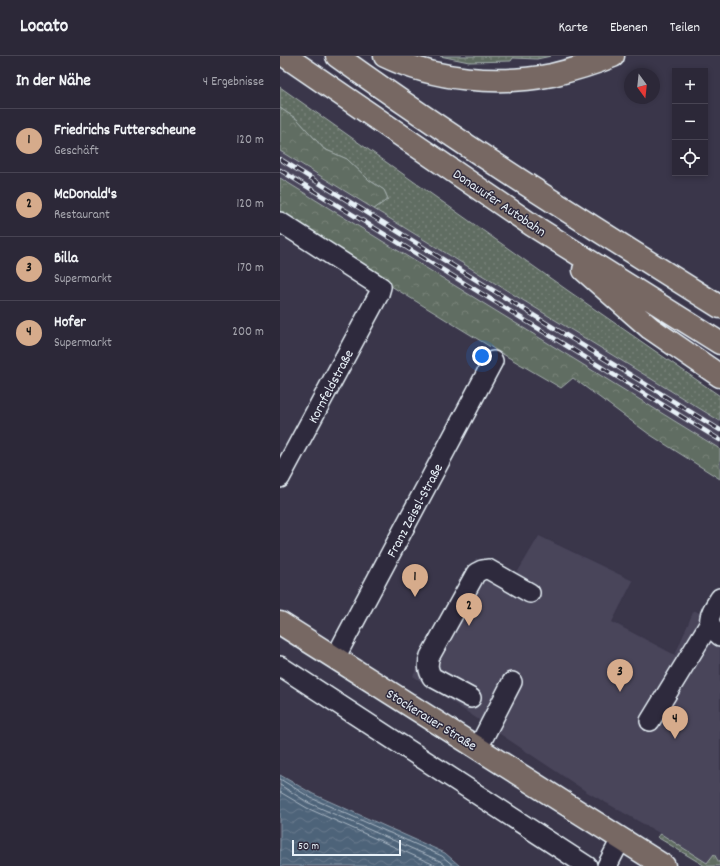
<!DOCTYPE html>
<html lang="de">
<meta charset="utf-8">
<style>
body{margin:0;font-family:Dekko,sans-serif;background:#343040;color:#f1f3f6}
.controls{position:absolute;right:12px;top:12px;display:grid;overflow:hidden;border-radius:0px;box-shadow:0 2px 6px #0003}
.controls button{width:36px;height:36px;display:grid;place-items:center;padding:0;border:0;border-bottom:1px solid #484453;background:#2c2838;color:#f1f3f6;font:20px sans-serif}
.compass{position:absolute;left:344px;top:12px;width:36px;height:36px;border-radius:50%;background:#2c2838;box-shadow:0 2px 6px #0003;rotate:165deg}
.scale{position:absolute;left:12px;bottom:10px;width:109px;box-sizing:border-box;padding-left:4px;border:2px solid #e8f1f8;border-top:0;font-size:11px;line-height:14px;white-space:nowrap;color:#e8f1f8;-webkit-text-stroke:3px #2f2a3d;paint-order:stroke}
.you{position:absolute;left:202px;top:300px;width:14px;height:14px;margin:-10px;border:3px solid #fff;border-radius:50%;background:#1a73e8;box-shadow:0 0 0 6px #1a73e833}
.badge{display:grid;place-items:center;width:26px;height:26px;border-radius:50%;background:#d6ab8b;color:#111;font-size:13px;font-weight:700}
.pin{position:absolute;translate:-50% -33px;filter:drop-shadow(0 1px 2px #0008)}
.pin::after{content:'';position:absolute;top:21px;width:14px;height:12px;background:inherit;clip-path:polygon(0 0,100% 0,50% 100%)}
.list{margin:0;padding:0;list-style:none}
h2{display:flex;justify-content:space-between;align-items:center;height:52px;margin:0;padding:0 16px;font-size:17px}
h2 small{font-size:13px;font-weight:400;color:#a6a6ae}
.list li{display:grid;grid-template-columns:26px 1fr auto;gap:12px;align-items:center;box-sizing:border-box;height:64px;padding:0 16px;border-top:1px solid #484453}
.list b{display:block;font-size:15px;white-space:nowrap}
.list p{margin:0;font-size:13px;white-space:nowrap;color:#a6a6ae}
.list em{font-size:13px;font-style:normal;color:#a6a6ae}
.icon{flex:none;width:22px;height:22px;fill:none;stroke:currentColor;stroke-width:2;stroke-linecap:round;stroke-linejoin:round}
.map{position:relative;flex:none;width:440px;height:810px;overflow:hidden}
header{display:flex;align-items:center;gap:24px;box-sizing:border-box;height:56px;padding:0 20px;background:#2c2838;border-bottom:1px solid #484453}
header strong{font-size:19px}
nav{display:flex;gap:22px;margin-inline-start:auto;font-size:14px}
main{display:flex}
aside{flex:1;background:#2c2838}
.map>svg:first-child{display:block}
</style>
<header>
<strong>Locato</strong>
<nav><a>Karte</a><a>Ebenen</a><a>Teilen</a></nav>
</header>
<main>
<aside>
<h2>In der Nähe<small>4 Ergebnisse</small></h2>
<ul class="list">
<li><span class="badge">1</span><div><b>Friedrichs Futterscheune</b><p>Geschäft</p></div><em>120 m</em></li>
<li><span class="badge">2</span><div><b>McDonald's</b><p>Restaurant</p></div><em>120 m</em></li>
<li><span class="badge">3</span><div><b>Billa</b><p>Supermarkt</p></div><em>170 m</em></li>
<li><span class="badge">4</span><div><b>Hofer</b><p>Supermarkt</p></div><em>200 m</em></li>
</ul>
</aside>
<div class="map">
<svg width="440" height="810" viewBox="0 0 440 810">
<defs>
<pattern id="grass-dots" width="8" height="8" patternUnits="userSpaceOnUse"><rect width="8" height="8" fill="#616d62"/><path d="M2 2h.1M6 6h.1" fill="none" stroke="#788279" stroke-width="1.8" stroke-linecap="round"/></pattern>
<pattern id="forest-crowns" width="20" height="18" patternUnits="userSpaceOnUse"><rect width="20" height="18" fill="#616d62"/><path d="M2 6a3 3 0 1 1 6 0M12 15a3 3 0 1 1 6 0" fill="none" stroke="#788279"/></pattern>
<pattern id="water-waves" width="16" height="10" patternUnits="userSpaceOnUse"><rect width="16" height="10" fill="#4e6379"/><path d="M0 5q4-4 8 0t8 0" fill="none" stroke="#687a8d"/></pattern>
</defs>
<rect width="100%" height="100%" fill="#3a364a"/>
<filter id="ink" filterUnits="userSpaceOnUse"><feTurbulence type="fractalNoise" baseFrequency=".025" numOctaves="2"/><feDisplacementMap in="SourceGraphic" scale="8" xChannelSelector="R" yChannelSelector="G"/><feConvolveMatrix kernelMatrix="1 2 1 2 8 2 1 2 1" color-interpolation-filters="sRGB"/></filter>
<g filter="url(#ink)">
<!-- built -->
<path fill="#48445a" d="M0 95 440 365V393L0 122Z
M259 480 353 525 332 566 395 599 414 554 440 570V810H431L381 778 307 736 133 620 196 502 234 522Z"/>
<!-- grass -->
<path fill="url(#grass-dots)" stroke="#a4afad" d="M160 0H271L257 3 233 2 231 5 189 6Z
M0 31 287 234 440 340V365L94 153 108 143 104 134 89 124 67 103 44 93 18 64 0 52Z
M381 778 427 807 434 798 440 808V810H425L377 781Z"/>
<!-- forest -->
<path fill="url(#forest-crowns)" stroke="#a4afad" d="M0 52 18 64 44 93 67 103 89 124 104 134 108 143 94 153 0 95Z
M0 122 440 393V423L369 378 293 322 281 332 209 290 0 162Z"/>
<!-- water -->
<path fill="url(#water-waves)" stroke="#8c9cac" d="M0 719 33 738 165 797 180 810H0Z"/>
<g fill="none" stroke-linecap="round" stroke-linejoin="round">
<!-- shore -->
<path stroke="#aab8c5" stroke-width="1" d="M0 723 31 742 162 800 174 810
M0 729 29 747 160 805 166 810
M0 736 27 752 157 810"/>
<defs>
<path id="minor" d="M0 166 101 231 99 238 0 422
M440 542C430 558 423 566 440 580
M55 602 213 305
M0 610 307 810
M191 642 152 621C148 614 147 609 150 600L196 517 202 514 208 513 250 537
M370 665 430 567
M198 692 232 626
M327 810 341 783"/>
<path id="major" d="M0 567 384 810"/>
<path id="highway" d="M5 0 252 169 440 287
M57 0C181 89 311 170 440 251
M105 0C155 24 218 30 272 19 293 14 313 8 333 0
M304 214 370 272 440 320"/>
</defs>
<!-- minor casing -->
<use href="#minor" stroke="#e8f1f8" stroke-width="22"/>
<!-- major casing -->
<use href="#major" stroke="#e8f1f8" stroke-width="25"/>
<!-- highway casing -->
<use href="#highway" stroke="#e8f1f8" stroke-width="25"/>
<!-- minor -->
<use href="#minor" stroke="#2f2a3d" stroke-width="19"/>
<!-- major -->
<use href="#major" stroke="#776864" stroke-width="22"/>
<!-- highway -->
<use href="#highway" stroke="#776864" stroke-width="22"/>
<defs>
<path id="rail" d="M0 103 440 374
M0 114 440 384"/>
</defs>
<!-- rail casing -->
<use href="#rail" stroke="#e8f1f8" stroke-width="4.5"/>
<!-- rail -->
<use href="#rail" stroke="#2f2a3d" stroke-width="3" stroke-dasharray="9" stroke-linecap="butt"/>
</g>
</g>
<g text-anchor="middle" stroke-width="3" stroke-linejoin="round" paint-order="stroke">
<!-- street labels -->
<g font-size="14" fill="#e8f1f8" stroke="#2f2a3d">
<text transform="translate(220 146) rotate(34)" y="5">Donauufer Autobahn</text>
<text transform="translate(50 330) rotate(-62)" y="5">Kornfeldstraße</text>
<text transform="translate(134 454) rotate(-62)" y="5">Franz Zeissl-Straße</text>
<text transform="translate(152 663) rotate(32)" y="5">Stockerauer Straße</text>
</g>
</g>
</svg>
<div class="controls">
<button>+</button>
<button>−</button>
<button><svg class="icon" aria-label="locate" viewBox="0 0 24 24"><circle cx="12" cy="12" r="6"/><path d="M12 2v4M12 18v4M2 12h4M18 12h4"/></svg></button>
</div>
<svg class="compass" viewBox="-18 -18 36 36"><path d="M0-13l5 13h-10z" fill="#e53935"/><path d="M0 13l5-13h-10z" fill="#a6a6ae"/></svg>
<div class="scale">50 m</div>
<div class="you"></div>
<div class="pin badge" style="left:135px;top:541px">1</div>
<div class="pin badge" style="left:189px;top:570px">2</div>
<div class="pin badge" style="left:340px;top:636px">3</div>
<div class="pin badge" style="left:395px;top:683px">4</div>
</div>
</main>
